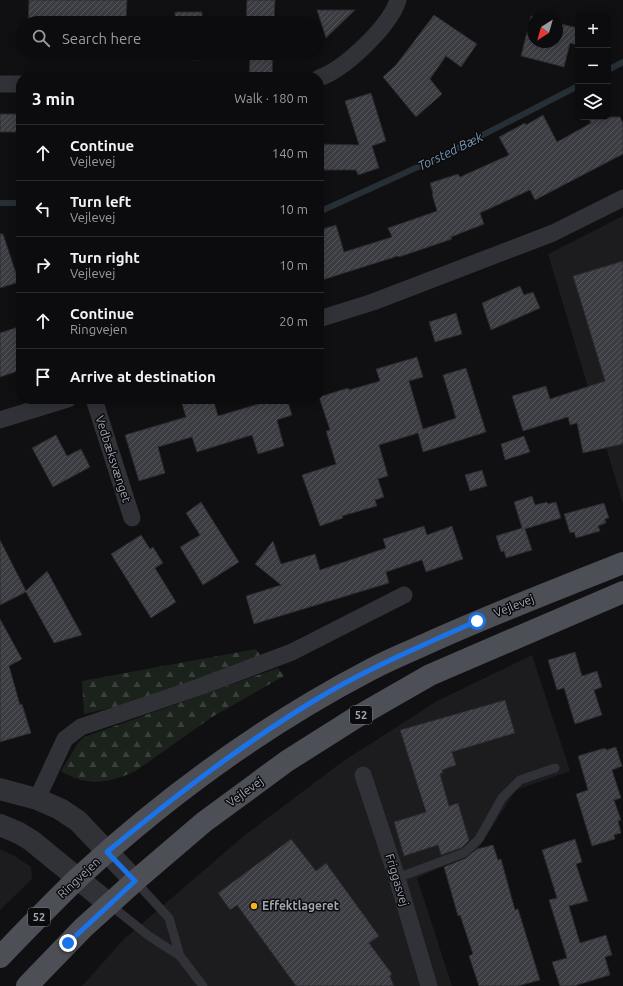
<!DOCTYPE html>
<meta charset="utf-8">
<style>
body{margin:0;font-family:Ubuntu,sans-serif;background:#151517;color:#f1f3f6}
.controls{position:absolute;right:12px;top:12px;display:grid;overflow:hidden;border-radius:8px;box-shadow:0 2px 10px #0003}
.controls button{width:36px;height:36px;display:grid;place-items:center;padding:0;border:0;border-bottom:1px solid #2c2c2e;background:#0c0c0e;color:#f1f3f6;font:20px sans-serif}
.compass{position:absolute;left:527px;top:12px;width:36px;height:36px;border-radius:50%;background:#0c0c0e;box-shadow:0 2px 10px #0003;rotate:217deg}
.stop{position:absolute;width:12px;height:12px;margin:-9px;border:3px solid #1a73e8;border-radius:50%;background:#fff}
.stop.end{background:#1a73e8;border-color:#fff;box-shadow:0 1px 4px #0008}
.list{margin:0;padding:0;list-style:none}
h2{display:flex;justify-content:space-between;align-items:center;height:52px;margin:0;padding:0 16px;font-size:17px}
h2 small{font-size:13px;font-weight:400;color:#9a9b9e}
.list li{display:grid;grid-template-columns:26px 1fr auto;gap:12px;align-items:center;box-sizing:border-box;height:56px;padding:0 16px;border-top:1px solid #2c2c2e}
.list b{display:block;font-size:15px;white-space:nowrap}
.list p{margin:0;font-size:13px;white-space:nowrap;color:#9a9b9e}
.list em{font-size:13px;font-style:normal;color:#9a9b9e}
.icon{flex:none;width:22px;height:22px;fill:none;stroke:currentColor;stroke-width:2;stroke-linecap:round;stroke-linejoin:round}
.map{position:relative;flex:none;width:623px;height:986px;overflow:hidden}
.search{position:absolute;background:#0c0c0e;box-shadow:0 2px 10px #0003;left:16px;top:16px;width:308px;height:44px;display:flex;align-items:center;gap:10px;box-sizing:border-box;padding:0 14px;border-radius:22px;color:#9a9b9e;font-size:15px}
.panel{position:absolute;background:#0c0c0e;box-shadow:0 2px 10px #0003;left:16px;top:72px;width:308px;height:332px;border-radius:16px}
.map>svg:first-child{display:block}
</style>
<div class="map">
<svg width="623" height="986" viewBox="0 0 623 986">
<defs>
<pattern id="forest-firs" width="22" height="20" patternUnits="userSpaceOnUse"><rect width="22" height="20" fill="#1b221c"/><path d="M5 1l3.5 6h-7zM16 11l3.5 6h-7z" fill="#393f3b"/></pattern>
<pattern id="building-hatch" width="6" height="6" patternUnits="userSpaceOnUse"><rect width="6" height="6" fill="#3c3d42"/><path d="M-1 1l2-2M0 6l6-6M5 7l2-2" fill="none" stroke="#55565b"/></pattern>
</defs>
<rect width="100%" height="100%" fill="#101012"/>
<!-- built -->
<path fill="#1c1c1f" d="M623 216V504L548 254Z
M532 655 570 771 516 790 476 852 417 878 452 986H82L124 939 245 835 342 762 437 701Z
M0 849 15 856 31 867 32 879 0 910Z"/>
<!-- forest -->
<path fill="url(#forest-firs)" d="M256 649 263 659 154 698 84 714 82 681Z
M278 668 284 676 212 717 134 772C108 783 86 787 61 771L78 743 84 737Z"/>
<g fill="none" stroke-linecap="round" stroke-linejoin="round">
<!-- stream -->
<path stroke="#272f36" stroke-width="6" d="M608 70 623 62
M0 203H21
M319 212 442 156 578 86"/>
</g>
<!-- building -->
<path fill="url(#building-hatch)" stroke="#2a2a2e" d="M29 0H127L126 23H96V17L57 18V23H28Z
M247 0H275L274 23H246Z
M317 10H355L326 38Z
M175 12H202V23H175Z
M434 15 477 44 461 67 446 56 430 79 442 94 416 117 383 77 396 65Z
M531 16 540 18H533V42H557V23L578 28V45L570 43 564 67 521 56Z
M174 53H201V60L174 59Z
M246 53H273L272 76 249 75 250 59H245Z
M371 93 386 141 372 146 379 168 358 175 356 170H319V144L359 145 345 101Z
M0 114H21V132H0Z
M543 115 557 142 591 123 588 117H620L623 123V154L535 200 530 190 480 213 484 224 451 237 452 239 399 257 398 256 319 281V230L336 225 344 252 392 237 388 228 437 211 432 194H433L430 183 458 174 460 177 509 155 499 137 525 123 526 125Z
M0 234H3L19 282 0 288Z
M623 261V444L583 453 577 423 570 425 568 417 523 431 512 396 546 386 550 399 605 381 573 276Z
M520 286 524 295 533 292 540 308 491 330 482 303Z
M456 313 462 334 435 342 429 322Z
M21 326V370L0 377V333Z
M417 357 423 377 409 381 423 429 456 418 443 375 466 368 486 432 423 452 418 433 379 445 388 476 378 479 384 497 375 500 377 506 342 516 343 518 320 526 302 475 336 464 326 431 330 430 319 397 348 388 349 390 380 381 376 369Z
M200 399H213L218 416 275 399H287L292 415 277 420 284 446 258 454 252 435 197 452 192 437 158 447 165 473 139 481 125 435 186 417 182 404Z
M56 435 67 456 81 449 90 467 53 487 32 448Z
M524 436 530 452 505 460 501 444Z
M482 470 487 486 470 491 465 475Z
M532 496 535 505 547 502 548 504 556 502 561 518 525 529 532 550 506 558 504 551 501 552 496 536 522 528 514 502Z
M201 502 239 562 203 585 180 547 200 535 186 513Z
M604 503 609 518 605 519 606 523 598 526 600 531 576 538 574 532 570 533 564 514Z
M424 526 427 535 452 526 463 559 426 572 422 560 386 572 389 583 254 624 246 596 281 585 255 564 273 541 281 564 315 554 320 570 386 548 383 539Z
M141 535 150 549 153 547 163 563 155 568 176 602 151 618 111 554Z
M0 540 26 591 47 571 82 635 54 643 26 592 0 605Z
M0 619 22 659 9 666 20 705 22 704 31 733 0 742Z
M575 652 582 676 597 671 602 687 594 690 602 715 575 724 564 688 557 690 548 660Z
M505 700 515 733 452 752 456 765 442 770 443 773 440 774 449 806 458 803 469 840 461 848 441 855 438 845 404 856 394 822 426 812 400 730Z
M616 747 622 766 612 770 621 798 614 800 621 820 618 821 621 833 614 835 615 839 592 846 576 794 588 790 578 756 605 748 606 750Z
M291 839 316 871 326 863 379 936 369 943 392 974 390 976 394 986H296L237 905 230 910 218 893Z
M575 839 582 862 576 864 588 901 569 906 580 943 606 935 612 955 605 957 610 975 574 986H560L552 962 567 958 549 900 557 898 542 850Z
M493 845 498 860 501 859 515 910 518 909 540 980 518 986H479L469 956 473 954 460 915 458 916 444 867 466 858 477 849Z"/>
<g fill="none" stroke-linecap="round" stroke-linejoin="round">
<!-- service -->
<path stroke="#313237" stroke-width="9" d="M397 878 464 853 479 839 502 798 520 780 555 768
M135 881 169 918 180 956
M109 904 149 936 180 956 203 986"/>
<!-- minor -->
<path stroke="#313237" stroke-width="17" d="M319 78C345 69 390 26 398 0
M0 84H21
M319 319 373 302 553 233 623 198
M94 399 132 518
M0 420 68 399
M363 775 397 878 429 986
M37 799 65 739 81 727 202 686 292 652 404 595"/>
<!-- tertiary -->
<path stroke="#313237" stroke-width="22" d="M0 789 37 799 60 809 78 821 135 881
M0 825 19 833 32 841 109 904"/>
<!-- primary -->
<path stroke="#4d4f56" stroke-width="22" d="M0 957C26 930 52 903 79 877 166 797 263 726 368 671 386 661 406 653 426 644 490 615 557 589 623 563
M27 986 83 928 135 881 204 822 287 761 355 718 430 675 623 592"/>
</g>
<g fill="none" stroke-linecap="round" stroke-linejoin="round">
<!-- route -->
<path stroke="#1a73e8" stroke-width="5" d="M68 943 135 881 107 852C172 798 239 746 312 702 364 670 421 646 477 621"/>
</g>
<!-- markers -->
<circle fill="#f7b223" stroke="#0b0b0d" stroke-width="1.5" cx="254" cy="906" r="4"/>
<g text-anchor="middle" stroke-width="3" stroke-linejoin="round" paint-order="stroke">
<!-- shield labels -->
<g fill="#0b0b0d" stroke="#747881" stroke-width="1">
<rect x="350" y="706" width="22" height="18" rx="3"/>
<rect x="28" y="908" width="22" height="18" rx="3"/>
</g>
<g font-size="11" font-weight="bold" fill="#a1a6b3">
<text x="361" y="719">52</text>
<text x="39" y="921">52</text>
</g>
<!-- street labels -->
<g font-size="12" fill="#a1a6b3" stroke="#0b0b0d">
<text transform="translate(113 459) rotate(72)" y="4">Vedbæksvænget</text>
<text transform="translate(514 606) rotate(-22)" y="4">Vejlevej</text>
<text transform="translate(245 792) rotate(-36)" y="4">Vejlevej</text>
<text transform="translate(79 878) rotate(-43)" y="4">Ringvejen</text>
<text transform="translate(397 880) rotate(73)" y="4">Friggasvej</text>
</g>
<!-- poi labels -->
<g font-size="12" font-weight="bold" fill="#a1a6b3" stroke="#0b0b0d" text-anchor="start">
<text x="262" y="910">Effektlageret</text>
</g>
<!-- water labels -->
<g font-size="13" font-style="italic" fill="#7694b0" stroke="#0b0b0d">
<text transform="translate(450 151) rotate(-26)" y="5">Torsted Bæk</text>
</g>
</g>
</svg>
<div class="controls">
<button>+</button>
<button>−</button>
<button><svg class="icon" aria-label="layers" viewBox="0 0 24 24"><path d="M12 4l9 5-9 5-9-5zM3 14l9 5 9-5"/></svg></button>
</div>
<svg class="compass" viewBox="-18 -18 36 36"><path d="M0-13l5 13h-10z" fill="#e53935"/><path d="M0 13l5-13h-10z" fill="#9a9b9e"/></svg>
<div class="stop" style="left:477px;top:621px"></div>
<div class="stop end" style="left:68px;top:943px"></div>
<div class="search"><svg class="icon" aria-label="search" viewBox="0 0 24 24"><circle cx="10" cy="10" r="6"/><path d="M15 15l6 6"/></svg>Search here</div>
<section class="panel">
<h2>3 min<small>Walk · 180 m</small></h2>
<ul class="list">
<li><svg class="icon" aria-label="ahead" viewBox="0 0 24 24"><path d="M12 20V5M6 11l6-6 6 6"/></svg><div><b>Continue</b><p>Vejlevej</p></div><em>140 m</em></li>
<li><svg class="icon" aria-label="left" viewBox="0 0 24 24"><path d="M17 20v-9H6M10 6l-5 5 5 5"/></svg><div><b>Turn left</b><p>Vejlevej</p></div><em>10 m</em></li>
<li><svg class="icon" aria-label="right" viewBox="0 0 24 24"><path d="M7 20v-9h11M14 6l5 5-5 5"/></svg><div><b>Turn right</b><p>Vejlevej</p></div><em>10 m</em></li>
<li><svg class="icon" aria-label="ahead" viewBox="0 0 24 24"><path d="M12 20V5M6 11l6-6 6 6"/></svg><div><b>Continue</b><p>Ringvejen</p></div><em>20 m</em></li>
<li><svg class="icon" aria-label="arrive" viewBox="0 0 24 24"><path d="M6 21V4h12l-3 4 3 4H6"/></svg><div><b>Arrive at destination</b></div></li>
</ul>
</section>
</div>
